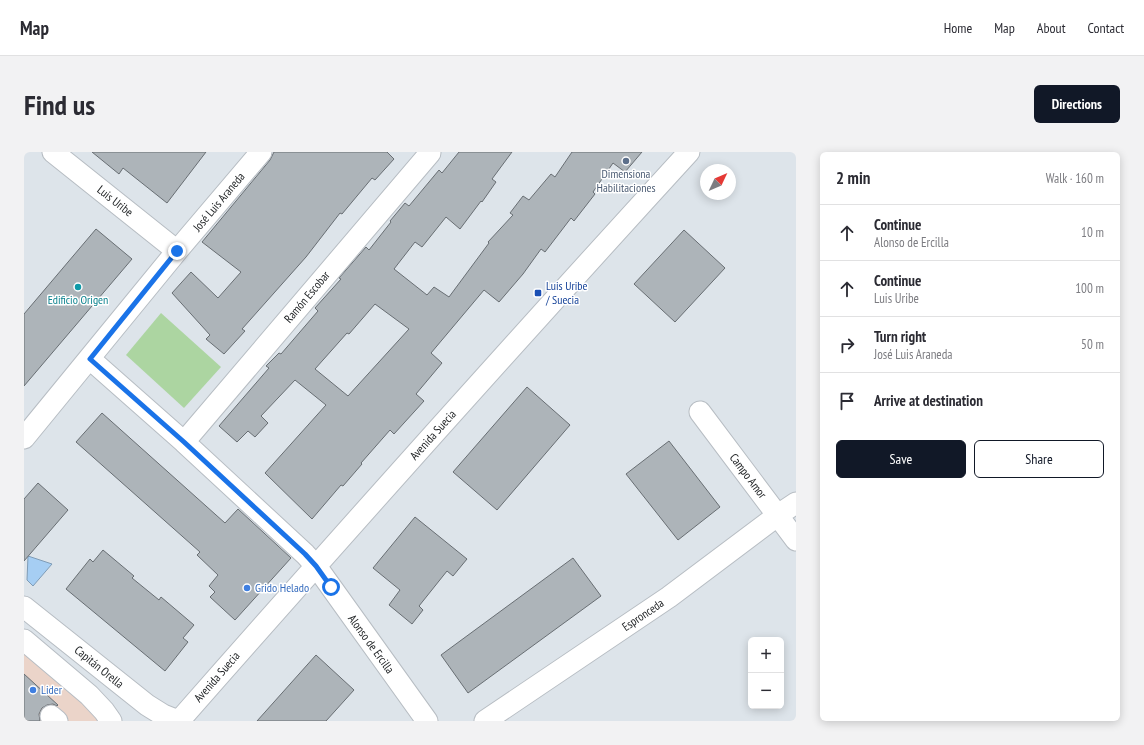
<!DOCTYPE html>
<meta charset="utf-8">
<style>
body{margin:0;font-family:"PT Sans Narrow",sans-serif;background:#f2f2f3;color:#2b2b33}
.controls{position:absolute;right:12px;bottom:12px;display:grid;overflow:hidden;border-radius:6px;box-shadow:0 2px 10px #0003}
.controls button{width:36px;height:36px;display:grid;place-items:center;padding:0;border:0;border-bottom:1px solid #e1e1e2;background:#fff;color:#2b2b33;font:20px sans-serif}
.compass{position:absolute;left:676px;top:12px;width:36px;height:36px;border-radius:50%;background:#fff;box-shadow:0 2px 10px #0003;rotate:46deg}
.stop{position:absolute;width:12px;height:12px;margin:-9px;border:3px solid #1a73e8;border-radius:50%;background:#fff}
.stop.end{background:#1a73e8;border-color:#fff;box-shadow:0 1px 4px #0008}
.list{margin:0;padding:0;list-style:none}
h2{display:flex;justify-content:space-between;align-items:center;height:52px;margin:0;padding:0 16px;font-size:17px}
h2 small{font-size:13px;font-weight:400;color:#7c7c81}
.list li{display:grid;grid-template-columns:26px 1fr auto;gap:12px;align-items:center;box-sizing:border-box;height:56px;padding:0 16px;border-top:1px solid #e1e1e2}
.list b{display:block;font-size:15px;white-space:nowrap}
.list p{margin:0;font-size:13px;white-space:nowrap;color:#7c7c81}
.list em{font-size:13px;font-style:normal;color:#7c7c81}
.actions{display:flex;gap:8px;padding:12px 16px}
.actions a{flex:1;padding:9px 0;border:1px solid #111827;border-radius:6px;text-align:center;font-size:14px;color:#111827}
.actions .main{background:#111827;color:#fff}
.icon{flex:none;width:22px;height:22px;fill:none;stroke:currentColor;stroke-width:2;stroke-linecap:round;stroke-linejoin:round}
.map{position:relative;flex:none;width:772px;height:569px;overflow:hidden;border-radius:6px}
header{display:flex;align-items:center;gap:24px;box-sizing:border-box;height:56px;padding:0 20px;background:#fff;border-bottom:1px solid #e1e1e2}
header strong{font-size:19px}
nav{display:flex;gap:22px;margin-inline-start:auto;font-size:14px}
.intro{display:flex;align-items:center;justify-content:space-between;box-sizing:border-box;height:96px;padding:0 24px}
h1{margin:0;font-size:28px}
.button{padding:10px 18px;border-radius:6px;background:#111827;color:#fff;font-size:14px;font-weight:700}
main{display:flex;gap:24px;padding:0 24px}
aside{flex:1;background:#fff;border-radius:6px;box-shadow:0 2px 10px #0003}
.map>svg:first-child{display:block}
</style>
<header>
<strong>Map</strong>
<nav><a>Home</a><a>Map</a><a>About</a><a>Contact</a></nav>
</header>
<div class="intro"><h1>Find us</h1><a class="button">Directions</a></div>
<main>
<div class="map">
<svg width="772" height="569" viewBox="0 0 772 569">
<rect width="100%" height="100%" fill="#dde4ea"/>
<!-- commercial -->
<path fill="#ebd4c9" d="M0 487 93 569H0Z"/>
<!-- green -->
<path fill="#acd5a1" d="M137 161 197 215 160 256 102 203Z"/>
<!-- water -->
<path fill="#a6cef3" stroke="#7f9cb6" d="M4 404 28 412 9 434 3 428Z"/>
<!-- building -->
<path fill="#adb4b9" stroke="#686e73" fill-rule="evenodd" d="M68 0H182L143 51 99 16 95 22Z
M250 0H363L370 7 351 28 348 26 318 62 316 61 282 105 218 177 221 179 200 202 182 187 186 183 148 141 167 120 194 146 217 120 178 90 246 8Z
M435 0H488L468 27 472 30 458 50 457 49 436 77 422 65 398 95 391 90 370 117 403 143 410 135 425 145 465 91 464 90 489 63 486 61 499 44 505 48 527 22 531 25 548 0H618L601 20 589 11 569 40 571 42 550 69 547 66 521 100 517 97 499 122 475 150 460 138 407 201 418 211 392 242 400 249 370 282 366 278 337 311 338 312 319 334 317 333 288 367 241 321 302 253 271 228 237 264 244 271 231 285 224 279 213 290 195 274 245 216 242 214 255 201 257 202 294 159 291 156 317 127 315 126 342 95 345 98 367 70 366 69 381 51 385 54 415 18 418 21ZM351 152 385 177 324 244 291 217 323 181 325 182Z
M72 77 108 107 0 234V162Z
M660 78 701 116 651 170 610 132Z
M503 235 546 273 473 358 429 320Z
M78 261 201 371 214 357 267 406 211 468 186 445 191 440 185 434 194 423 173 403 176 400 52 290Z
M645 289 696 355 654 388 602 322Z
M14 331 44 358 0 409V347Z
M391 365 443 407 429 424 423 419 395 454 399 458 388 472 365 453 376 438 349 416Z
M79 398 110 424 108 426 135 448 137 445 170 473 159 486 164 490 141 519 42 437 66 407 69 410Z
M549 406 577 444 444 541 417 503Z
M292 503 330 538 302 569H233Z
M0 522 34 553 33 554 29 552 23 553 18 556 15 562 16 569H0Z"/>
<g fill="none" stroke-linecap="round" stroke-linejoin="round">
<defs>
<path id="minor" d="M29 0 153 99
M66 207 160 290 281 402 292 414 403 569
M676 260 772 388
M0 286 153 99 237 0
M160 290 406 1
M0 455 123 553 139 563 154 569
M0 488 65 543 80 559 87 569
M27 564 33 569
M155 569C323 378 493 188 665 0
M461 569 645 445 754 363 772 351"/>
</defs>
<!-- minor casing -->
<use href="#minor" stroke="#b7bdc3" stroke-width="23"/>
<!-- minor -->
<use href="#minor" stroke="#fff" stroke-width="21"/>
</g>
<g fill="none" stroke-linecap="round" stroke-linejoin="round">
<!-- route -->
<path stroke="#1a73e8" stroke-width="5" d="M153 99 66 207 160 290 281 402 292 414 307 435"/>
</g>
<!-- markers -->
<circle fill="#5c6f8a" stroke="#fff" stroke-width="1.5" cx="602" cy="9" r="4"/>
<circle fill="#0f9aa8" stroke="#fff" stroke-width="1.5" cx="54" cy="135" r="4"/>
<rect fill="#1a4fb4" stroke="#fff" stroke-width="1.5" x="510" y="137" width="8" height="8" rx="2"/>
<g fill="#3f7fe0" stroke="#fff" stroke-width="1.5">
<circle cx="223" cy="436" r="4"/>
<circle cx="9" cy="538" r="4"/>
</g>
<g text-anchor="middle" stroke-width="3" stroke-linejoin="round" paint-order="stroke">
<!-- service labels -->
<g font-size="12" fill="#4e5e75" stroke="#fff">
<text x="602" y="26">Dimensiona<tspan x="602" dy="14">Habilitaciones</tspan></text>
</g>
<!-- street labels -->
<g font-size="12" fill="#242729" stroke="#fff">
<text transform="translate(91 49) rotate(38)" y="4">Luis Uribe</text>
<text transform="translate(195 50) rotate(-50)" y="4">José Luis Araneda</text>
<text transform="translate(283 145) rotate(-50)" y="4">Ramón Escobar</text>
<text transform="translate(409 283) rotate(-48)" y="4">Avenida Suecia</text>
<text transform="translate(724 324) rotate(53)" y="4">Campo Amor</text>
<text transform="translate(619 463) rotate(-34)" y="4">Espronceda</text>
<text transform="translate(347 492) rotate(54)" y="4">Alonso de Ercilla</text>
<text transform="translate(75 515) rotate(39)" y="4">Capitán Orella</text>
<text transform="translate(193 525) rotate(-49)" y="4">Avenida Suecia</text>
</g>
<!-- transit labels -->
<g font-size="12" fill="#164399" stroke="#fff" text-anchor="start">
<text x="522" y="138">Luis Uribe<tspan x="522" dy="14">/ Suecia</tspan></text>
</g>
<!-- culture labels -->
<g font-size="12" fill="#0d838f" stroke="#fff">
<text x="54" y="152">Edificio Origen</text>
</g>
<!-- shop labels -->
<g font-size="12" fill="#366cbe" stroke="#fff" text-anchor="start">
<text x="231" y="440">Grido Helado</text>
<text x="17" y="542">Lider</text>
</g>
</g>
</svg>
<div class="controls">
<button>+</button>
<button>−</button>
</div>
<svg class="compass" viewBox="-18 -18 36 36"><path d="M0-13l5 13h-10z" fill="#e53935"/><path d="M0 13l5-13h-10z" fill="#7c7c81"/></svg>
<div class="stop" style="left:307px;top:435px"></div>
<div class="stop end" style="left:153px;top:99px"></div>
</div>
<aside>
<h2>2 min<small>Walk · 160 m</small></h2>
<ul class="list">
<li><svg class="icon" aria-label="ahead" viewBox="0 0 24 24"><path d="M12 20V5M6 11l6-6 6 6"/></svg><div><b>Continue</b><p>Alonso de Ercilla</p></div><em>10 m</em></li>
<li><svg class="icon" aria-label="ahead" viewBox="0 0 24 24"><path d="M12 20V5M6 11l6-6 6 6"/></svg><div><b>Continue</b><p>Luis Uribe</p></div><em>100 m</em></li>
<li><svg class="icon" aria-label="right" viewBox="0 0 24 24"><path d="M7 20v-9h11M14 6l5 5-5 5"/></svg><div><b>Turn right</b><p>José Luis Araneda</p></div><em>50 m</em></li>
<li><svg class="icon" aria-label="arrive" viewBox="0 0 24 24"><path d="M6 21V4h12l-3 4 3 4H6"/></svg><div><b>Arrive at destination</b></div></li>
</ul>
<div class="actions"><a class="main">Save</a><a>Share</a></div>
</aside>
</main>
